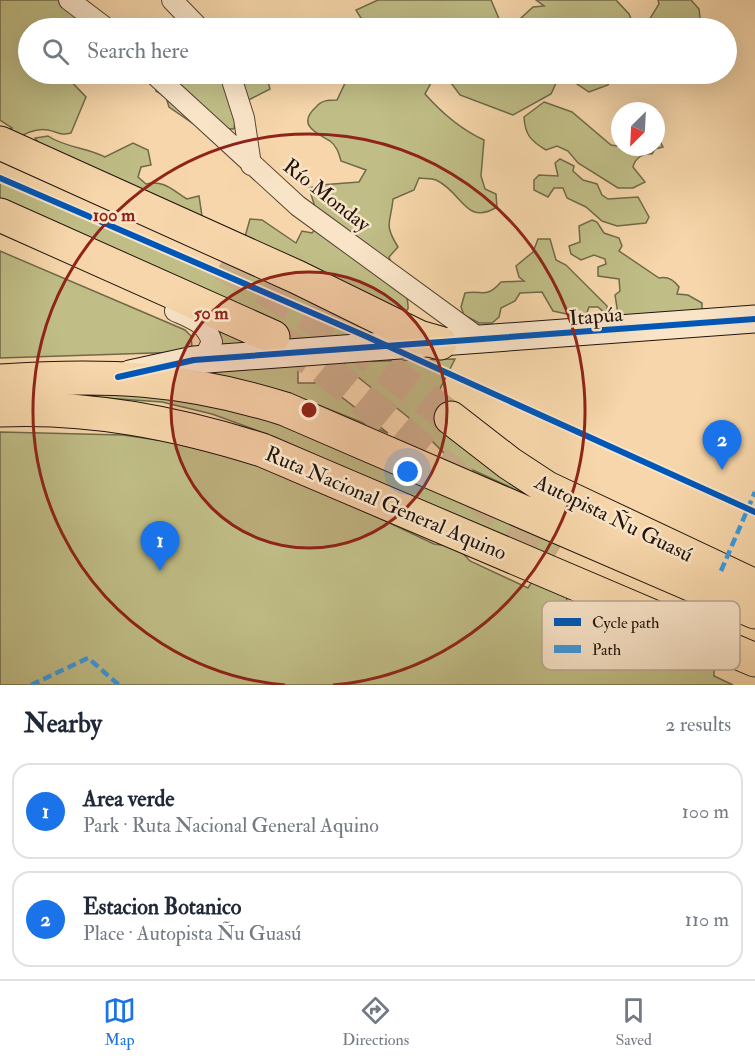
<!DOCTYPE html>
<meta charset="utf-8">
<style>
body{margin:0;font-family:"IM FELL Double Pica",serif;background:#f2f2f3;color:#1f2937}
.compass{position:absolute;left:611px;top:102px;width:54px;height:54px;border-radius:50%;background:#fff;box-shadow:0 6px 24px #0002;rotate:204deg}
.you{position:absolute;left:408px;top:472px;width:21px;height:21px;margin:-15px;border:4px solid #fff;border-radius:50%;background:#1a73e8;box-shadow:0 0 0 9px #1a73e833}
.badge{display:grid;place-items:center;width:39px;height:39px;border-radius:50%;background:#1a73e8;color:#fff;font-size:20px;font-weight:700}
.pin{position:absolute;translate:-50% -50px;filter:drop-shadow(0 2px 3px #0008)}
.pin::after{content:'';position:absolute;top:32px;width:21px;height:18px;background:inherit;clip-path:polygon(0 0,100% 0,50% 100%)}
.list{margin:0;padding:0;list-style:none}
h2{display:flex;justify-content:space-between;align-items:center;height:78px;margin:0;padding:0 24px;font-size:26px}
h2 small{font-size:20px;font-weight:400;color:#747a83}
.list li{display:grid;grid-template-columns:39px 1fr auto;gap:18px;align-items:center;box-sizing:border-box;height:96px;margin:0 12px 12px;padding:0 12px;border:2px solid #e0e1e3;border-radius:18px}
.list b{display:block;font-size:22px;white-space:nowrap}
.list p{margin:0;font-size:20px;white-space:nowrap;color:#747a83}
.list em{font-size:20px;font-style:normal;color:#747a83}
.icon{flex:none;width:33px;height:33px;fill:none;stroke:currentColor;stroke-width:2;stroke-linecap:round;stroke-linejoin:round}
.map{position:relative;flex:none;width:755px;height:685px;overflow:hidden}
.search{position:absolute;background:#fff;box-shadow:0 6px 24px #0002;left:18px;right:18px;top:18px;height:66px;display:flex;align-items:center;gap:15px;box-sizing:border-box;padding:0 21px;border-radius:33px;color:#747a83;font-size:22px}
.sheet{height:294px;background:#fff}
nav{display:flex;justify-content:space-around;align-items:center;box-sizing:border-box;height:84px;border-top:2px solid #e0e1e3;background:#fff;font-size:16px;color:#747a83}
nav a{display:grid;justify-items:center;gap:3px}
nav .on{color:#1a73e8}
.map>svg:first-child{display:block}
</style>
<div class="map">
<svg width="755" height="685" viewBox="0 0 755 685">
<rect width="100%" height="100%" fill="#f6d6aa"/>
<filter id="stains"><feTurbulence type="fractalNoise" baseFrequency=".00333" numOctaves="4"/><feColorMatrix values="0 0 0 0 .2 0 0 0 0 .09 0 0 0 0 .02 0 0 0 .5 -.17"/></filter>
<radialGradient id="worn" r=".72"><stop offset=".6" stop-color="#630" stop-opacity="0"/><stop offset="1" stop-color="#630" stop-opacity=".3"/></radialGradient>
<!-- green -->
<path fill="#c0bd86" stroke="#70694a" stroke-width="1.5" d="M0 0H83L98 28H28V45L26 46 28 49V74H64L86 97 71 133C61 136 58 132 48 130 33 127 20 137 8 144L0 132 12 128 0 120Z
M378 0H491L503 28H367L356 10Z
M536 0H616L629 14 635 28 648 22 659 4 658 0H691L699 9 701 28H537L535 24 521 18 533 7 544 6Z
M155 74H234L240 82C249 75 255 72 266 74L270 89 237 106 234 129 198 127 169 107 166 97 156 91Z
M361 74H403L431 83 425 94C441 112 462 130 484 140L481 176 485 189 496 194 497 207C466 226 463 194 438 181 433 178 425 179 419 178L414 190 393 199C391 223 383 223 398 247L389 257C395 274 409 291 408 309L399 318 242 247 250 219 262 220 296 243 302 231 312 233 320 223 309 188 320 185 359 182 366 170 341 161C339 154 337 146 330 141 317 133 296 125 316 107 322 100 328 100 337 100L347 79 360 81Z
M450 74H550L557 81 551 94 513 115 460 95 448 79Z
M573 74H611L612 77 608 85 589 92 574 82Z
M544 102 572 112 611 145 617 146 620 142 616 139 620 137V147H656L657 136 663 147 655 149 652 154C643 153 635 158 633 167L645 182 633 188H618L578 163 568 151 557 146 546 150C531 141 525 135 524 117Z
M48 136C66 148 86 147 105 157L133 143 148 150 151 165 141 167 138 177 146 184C165 180 172 190 187 199L199 196 204 230 41 147 35 138Z
M560 159 574 166 573 171 583 180 597 184 602 195 608 199 638 197 649 217 646 223 617 226 602 221 586 207 567 198 563 188H554L548 197 534 190V180L539 175 558 176 555 163Z
M0 176 224 277 234 255 401 338 221 349 222 343 219 328 0 200Z
M592 220 597 222 604 233 619 238 622 246 619 251 659 278C668 276 674 280 679 287L677 294 688 295 702 303V310L622 320 618 314 615 295 620 291 619 279 598 276V267L606 264 605 259 594 255 581 260 571 254 569 246 580 242 579 226Z
M538 239H550L556 260 566 265 607 306V315L598 307H589L585 318 553 311 542 292 520 293 515 301 501 308 499 317 492 323H479L464 315 461 307 465 293C483 290 486 299 501 282L524 281 519 277 516 266 533 252Z
M0 251 185 330 191 336 192 347 184 352 0 358Z
M455 359 439 391 454 402 434 425 527 495 451 460 408 417 344 366 330 388 388 433 296 396 206 372 298 364V383H315L318 378 329 386 345 362Z
M62 391 180 395 265 413 562 539 551 559 275 437 212 414 162 402 62 395Z
M0 432 123 435 212 448 288 475 434 544 457 547 470 561 528 588 535 577 568 595 565 606 582 614 602 609 714 653V676L733 685H0Z"/>
<g fill="none" stroke-linecap="round" stroke-linejoin="round">
<!-- highway-tunnel -->
<path stroke="#cbaf8b" stroke-width="33" stroke-dasharray="33 16" stroke-linecap="butt" d="M221 263 345 337 451 418
M282 342 320 365 509 521 558 551"/>
<defs>
<path id="street" d="M69 0 106 28
M172 0 199 28
M154 74 298 206 483 341
M230 74 244 118 251 165
M175 311C193 319 206 323 212 342L206 354 194 360"/>
<path id="secondary" d="M130 374 194 360 755 319"/>
<path id="highway" d="M0 143 297 277 419 337 440 343
M0 215 273 337
M0 381C106 374 183 377 285 409L755 612
M0 410C90 406 176 423 262 450L755 660
M451 418 509 463 547 488 755 586"/>
</defs>
<!-- street casing -->
<use href="#street" stroke="#564534" stroke-width="22"/>
<!-- secondary casing -->
<use href="#secondary" stroke="#21150d" stroke-width="29"/>
<!-- highway casing -->
<use href="#highway" stroke="#21150d" stroke-width="35"/>
<!-- street -->
<use href="#street" stroke="#f9e4c8" stroke-width="20"/>
<!-- secondary -->
<use href="#secondary" stroke="#f9e4c8" stroke-width="27"/>
<!-- highway -->
<use href="#highway" stroke="#f6d6aa" stroke-width="33"/>
<!-- quiet -->
<path stroke="#3c9ade" stroke-width="4.5" stroke-dasharray="9 4.5" stroke-linecap="butt" d="M721 571 755 492
M31 685 88 658 119 685"/>
<defs>
<path id="cycleway" d="M0 178 361 334 755 512
M118 377 194 360 755 319"/>
</defs>
<!-- cycleway casing -->
<use href="#cycleway" stroke="#f9e4c8" stroke-width="10"/>
<!-- cycleway -->
<use href="#cycleway" stroke="#0057b8" stroke-width="6"/>
</g>
<!-- distance rings -->
<circle cx="309" cy="410" r="138" fill="#8f2418" fill-opacity=".12"/>
<g fill="none" stroke="#8f2418" stroke-width="3">
<circle cx="309" cy="410" r="138"/>
<path d="M285 685A276 276 0 1 1 333 685"/>
</g>
<g text-anchor="middle" stroke-width="5" stroke-linejoin="round" paint-order="stroke">
<!-- street labels -->
<g font-size="21" fill="#21150d" stroke="#f9e4c8">
<text transform="translate(327 195) rotate(38)" y="7">Río Monday</text>
<text transform="translate(596 316) rotate(-5)" y="7">Itapúa</text>
<text transform="translate(386 503) rotate(23)" y="7">Ruta Nacional General Aquino</text>
<text transform="translate(614 518) rotate(26)" y="7">Autopista Ñu Guasú</text>
</g>
</g>
<!-- legend -->
<rect x="542" y="601" width="198" height="69" rx="9" fill="#f9e4c8" stroke="#b8a690" stroke-width="1.5"/>
<rect x="554" y="618" width="27" height="8" fill="#0057b8"/>
<rect x="554" y="645" width="27" height="8" fill="#3c9ade"/>
<g font-size="16" fill="#21150d">
<text x="592" y="628">Cycle path</text>
<text x="592" y="655">Path</text>
</g>
<circle cx="309" cy="410" r="9" fill="#8f2418" stroke="#f9e4c8" stroke-width="3"/>
<g font-size="18" text-anchor="middle" font-weight="bold" fill="#8f2418" stroke="#f9e4c8" stroke-width="5" stroke-linejoin="round" paint-order="stroke">
<text x="114" y="221">100 m</text>
<text x="211" y="319">50 m</text>
</g>
<rect width="100%" height="100%" filter="url(#stains)"/>
<rect width="100%" height="100%" fill="url(#worn)"/>
</svg>
<svg class="compass" viewBox="-18 -18 36 36"><path d="M0-13l5 13h-10z" fill="#e53935"/><path d="M0 13l5-13h-10z" fill="#747a83"/></svg>
<div class="you"></div>
<div class="pin badge" style="left:160px;top:571px">1</div>
<div class="pin badge" style="left:722px;top:470px">2</div>
<div class="search"><svg class="icon" aria-label="search" viewBox="0 0 24 24"><circle cx="10" cy="10" r="6"/><path d="M15 15l6 6"/></svg>Search here</div>
</div>
<section class="sheet">
<h2>Nearby<small>2 results</small></h2>
<ul class="list">
<li><span class="badge">1</span><div><b>Area verde</b><p>Park · Ruta Nacional General Aquino</p></div><em>100 m</em></li>
<li><span class="badge">2</span><div><b>Estacion Botanico</b><p>Place · Autopista Ñu Guasú</p></div><em>110 m</em></li>
</ul>
</section>
<nav>
<a class="on"><svg class="icon" aria-label="map" viewBox="0 0 24 24"><path d="M3 6l6-2 6 2 6-2v14l-6 2-6-2-6 2zM9 4v14M15 6v14"/></svg>Map</a>
<a><svg class="icon" aria-label="directions" viewBox="0 0 24 24"><path d="M12 3l9 9-9 9-9-9zM9 14v-3h6M13 9l2 2-2 2"/></svg>Directions</a>
<a><svg class="icon" aria-label="saved" viewBox="0 0 24 24"><path d="M7 4h10v16l-5-4-5 4z"/></svg>Saved</a>
</nav>
